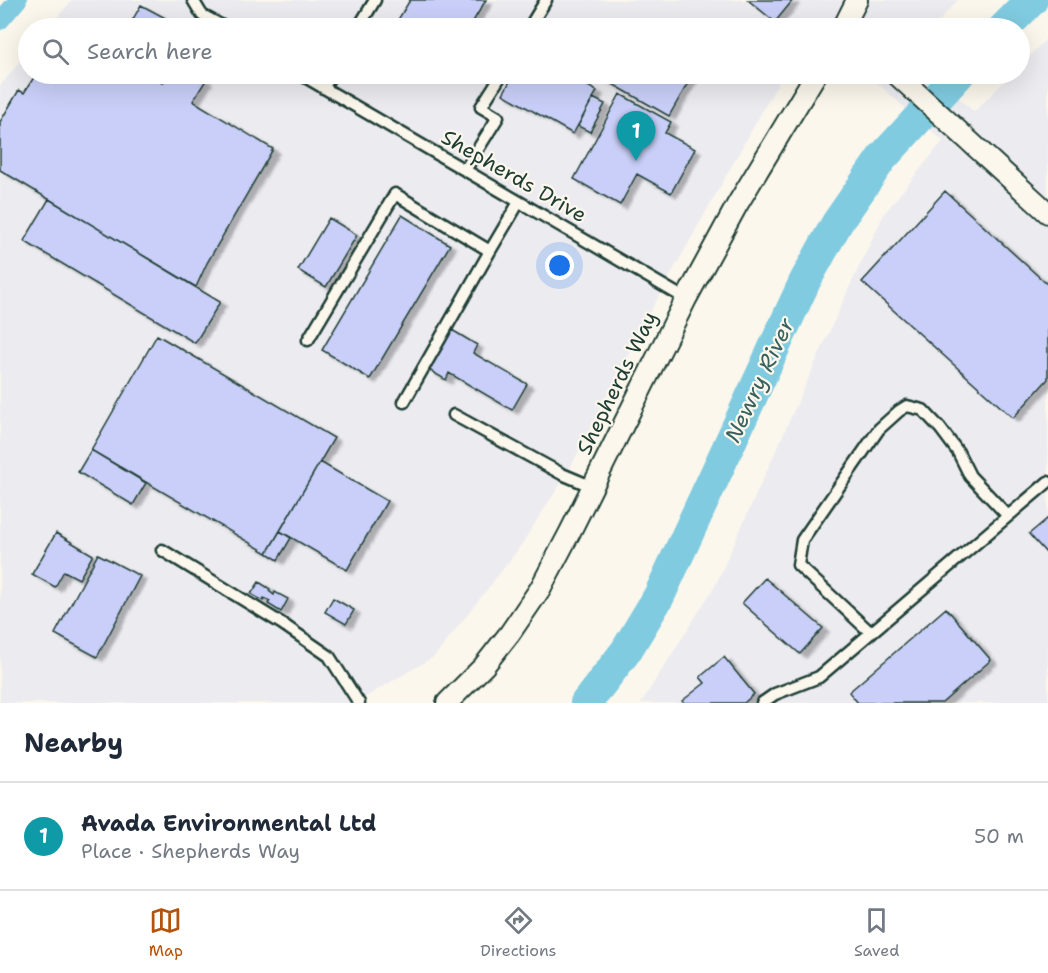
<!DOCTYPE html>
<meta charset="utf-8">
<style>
body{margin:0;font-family:"Shantell Sans",sans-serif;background:#f6f6f7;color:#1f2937}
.you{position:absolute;left:560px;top:266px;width:21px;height:21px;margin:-15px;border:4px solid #fff;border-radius:50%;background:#1a73e8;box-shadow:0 0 0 9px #1a73e833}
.badge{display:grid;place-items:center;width:39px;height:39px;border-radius:50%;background:#b45309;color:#fff;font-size:20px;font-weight:700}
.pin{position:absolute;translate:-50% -50px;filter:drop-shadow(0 2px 3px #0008)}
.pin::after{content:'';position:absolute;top:32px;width:21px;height:18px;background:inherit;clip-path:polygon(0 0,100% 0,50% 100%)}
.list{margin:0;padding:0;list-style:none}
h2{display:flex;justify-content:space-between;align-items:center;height:78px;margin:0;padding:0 24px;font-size:26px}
h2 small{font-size:20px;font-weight:400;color:#747a83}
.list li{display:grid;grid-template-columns:39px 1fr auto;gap:18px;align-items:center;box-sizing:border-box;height:108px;padding:0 24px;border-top:2px solid #e0e1e3}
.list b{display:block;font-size:22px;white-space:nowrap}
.list p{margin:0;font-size:20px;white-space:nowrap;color:#747a83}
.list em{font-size:20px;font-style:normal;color:#747a83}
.icon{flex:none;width:33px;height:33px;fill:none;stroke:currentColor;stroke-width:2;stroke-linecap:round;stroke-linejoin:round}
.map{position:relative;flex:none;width:1048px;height:703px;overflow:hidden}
.search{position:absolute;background:#fff;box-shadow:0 6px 24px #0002;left:18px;right:18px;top:18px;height:66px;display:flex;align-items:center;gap:15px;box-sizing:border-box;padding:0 21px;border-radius:33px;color:#747a83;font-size:22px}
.sheet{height:186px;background:#fff}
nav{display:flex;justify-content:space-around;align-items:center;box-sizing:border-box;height:84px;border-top:2px solid #e0e1e3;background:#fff;font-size:16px;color:#747a83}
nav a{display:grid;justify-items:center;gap:3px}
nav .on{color:#b45309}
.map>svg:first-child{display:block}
</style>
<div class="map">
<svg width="1048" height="703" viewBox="0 0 1048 703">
<defs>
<filter id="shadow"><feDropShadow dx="6" dy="4" stdDeviation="1.5" flood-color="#0004"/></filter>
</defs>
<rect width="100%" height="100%" fill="#fbf7ec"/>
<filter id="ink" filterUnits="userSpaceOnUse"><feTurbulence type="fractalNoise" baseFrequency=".0167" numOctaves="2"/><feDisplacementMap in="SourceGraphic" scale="12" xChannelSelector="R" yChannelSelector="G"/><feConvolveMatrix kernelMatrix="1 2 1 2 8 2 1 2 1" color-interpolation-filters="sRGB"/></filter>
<g filter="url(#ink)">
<!-- built -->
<path fill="#ecebf0" d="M72 0H958L933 28H816L811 24 809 28H48Z
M1048 37V703H641L715 586 849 288 884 214 943 141 867 74H933L974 112 1012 74H1020V66Z
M28 52V74H783L651 310 568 472 517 551 435 656 355 703H0V86Z"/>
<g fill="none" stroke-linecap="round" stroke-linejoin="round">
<!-- canal -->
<path stroke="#80cbe0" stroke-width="18" d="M0 21 18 0"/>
<!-- river -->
<path stroke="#80cbe0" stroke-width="32" d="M1004 28 1032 0
M586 703 626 651 659 596 805 281 837 223 882 158 959 74"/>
</g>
<!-- building -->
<path fill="#c9cff8" stroke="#1f3d34" stroke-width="1.5" filter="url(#shadow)" d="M410 0H486L469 28H393Z
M748 0H793L775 22Z
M141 5 171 21 166 28H128Z
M36 74H146L163 83 168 74H196L206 80 193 101 273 149 207 263 196 287 0 170V122L19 90 24 93Z
M514 74H566L597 91 573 134 503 94Z
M595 74H693L669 116Z
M620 94 671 122 665 133 695 149 671 193 637 174 620 205 574 179Z
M593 98 605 104 590 132 578 126Z
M945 191 1048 285V379L1013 418 862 282Z
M49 199 220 302 195 343 24 241Z
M402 215 450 245 370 379 322 350Z
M329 218 357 235 326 287 298 270Z
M452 330 477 345 473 353 527 384 512 410 449 373 446 380 429 370Z
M157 335 334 438 267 553 91 450Z
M91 450 146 483 133 505 78 472Z
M320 462 387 501 347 570 280 531Z
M1048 518V555L1029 534Z
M280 531 291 538 278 560 267 553Z
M56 533 93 555 79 579 64 571 55 587 32 574Z
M98 554 140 576 97 657 55 634Z
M765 578 823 628 800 654 742 603Z
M259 582 270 589 269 591 274 595 275 592 288 599 281 612 268 604 270 601 264 598 263 601 251 594Z
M333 598 354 610 346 624 325 612Z
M946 608 991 660 942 703H858L849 692Z
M724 657 754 694 744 703H684L682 701 705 683 700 677Z"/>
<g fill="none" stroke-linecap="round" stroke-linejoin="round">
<defs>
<path id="service" d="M193 0 202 15 226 28
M358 28 375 0
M529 28 546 0
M300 74 686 299
M323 88 332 74
M465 170 498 117 481 107 502 74
M308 340 395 194 490 251 519 202
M404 402 490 251
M454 415 562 474 593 487
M162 550 281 623 329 656 359 703
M871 633 798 565 802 540 879 429 899 411 907 406 923 410 940 428 958 452 970 476 1008 516
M762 703 775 694 819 677 1048 482"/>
<path id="minor" d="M843 28 857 0
M896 74 1048 213
M447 703 484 666 510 633 540 589 570 532 686 299 737 205 816 74"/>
</defs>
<!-- service casing -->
<use href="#service" stroke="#1f3d34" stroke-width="15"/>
<!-- minor casing -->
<use href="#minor" stroke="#1f3d34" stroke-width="24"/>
<!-- service -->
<use href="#service" stroke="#fbf7ec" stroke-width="10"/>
<!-- minor -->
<use href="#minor" stroke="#fbf7ec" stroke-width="20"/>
</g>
</g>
<g text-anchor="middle" stroke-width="4.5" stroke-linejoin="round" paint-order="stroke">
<!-- street labels -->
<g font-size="21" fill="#1f3d34" stroke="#fbf7ec">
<text transform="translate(514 176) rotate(30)" y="7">Shepherds Drive</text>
<text transform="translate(617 383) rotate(-64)" y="7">Shepherds Way</text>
</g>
<!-- water labels -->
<g font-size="22" font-style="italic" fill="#37605f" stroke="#fbf7ec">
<text transform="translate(759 380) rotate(-65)" y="8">Newry River</text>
</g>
</g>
</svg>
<div class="you"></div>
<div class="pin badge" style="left:636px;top:161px;background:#0f9aa8">1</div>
<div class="search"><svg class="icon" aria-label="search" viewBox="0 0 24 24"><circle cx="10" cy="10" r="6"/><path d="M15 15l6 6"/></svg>Search here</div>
</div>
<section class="sheet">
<h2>Nearby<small></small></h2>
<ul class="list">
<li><span class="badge" style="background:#0f9aa8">1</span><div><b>Avada Environmental Ltd</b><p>Place · Shepherds Way</p></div><em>50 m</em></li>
</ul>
</section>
<nav>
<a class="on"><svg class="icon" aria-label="map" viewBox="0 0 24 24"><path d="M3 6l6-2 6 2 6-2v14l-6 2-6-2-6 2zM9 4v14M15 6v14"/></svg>Map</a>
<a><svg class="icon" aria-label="directions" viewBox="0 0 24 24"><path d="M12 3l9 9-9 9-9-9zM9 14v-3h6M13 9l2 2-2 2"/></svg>Directions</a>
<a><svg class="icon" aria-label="saved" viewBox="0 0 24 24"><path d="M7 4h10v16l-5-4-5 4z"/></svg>Saved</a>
</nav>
